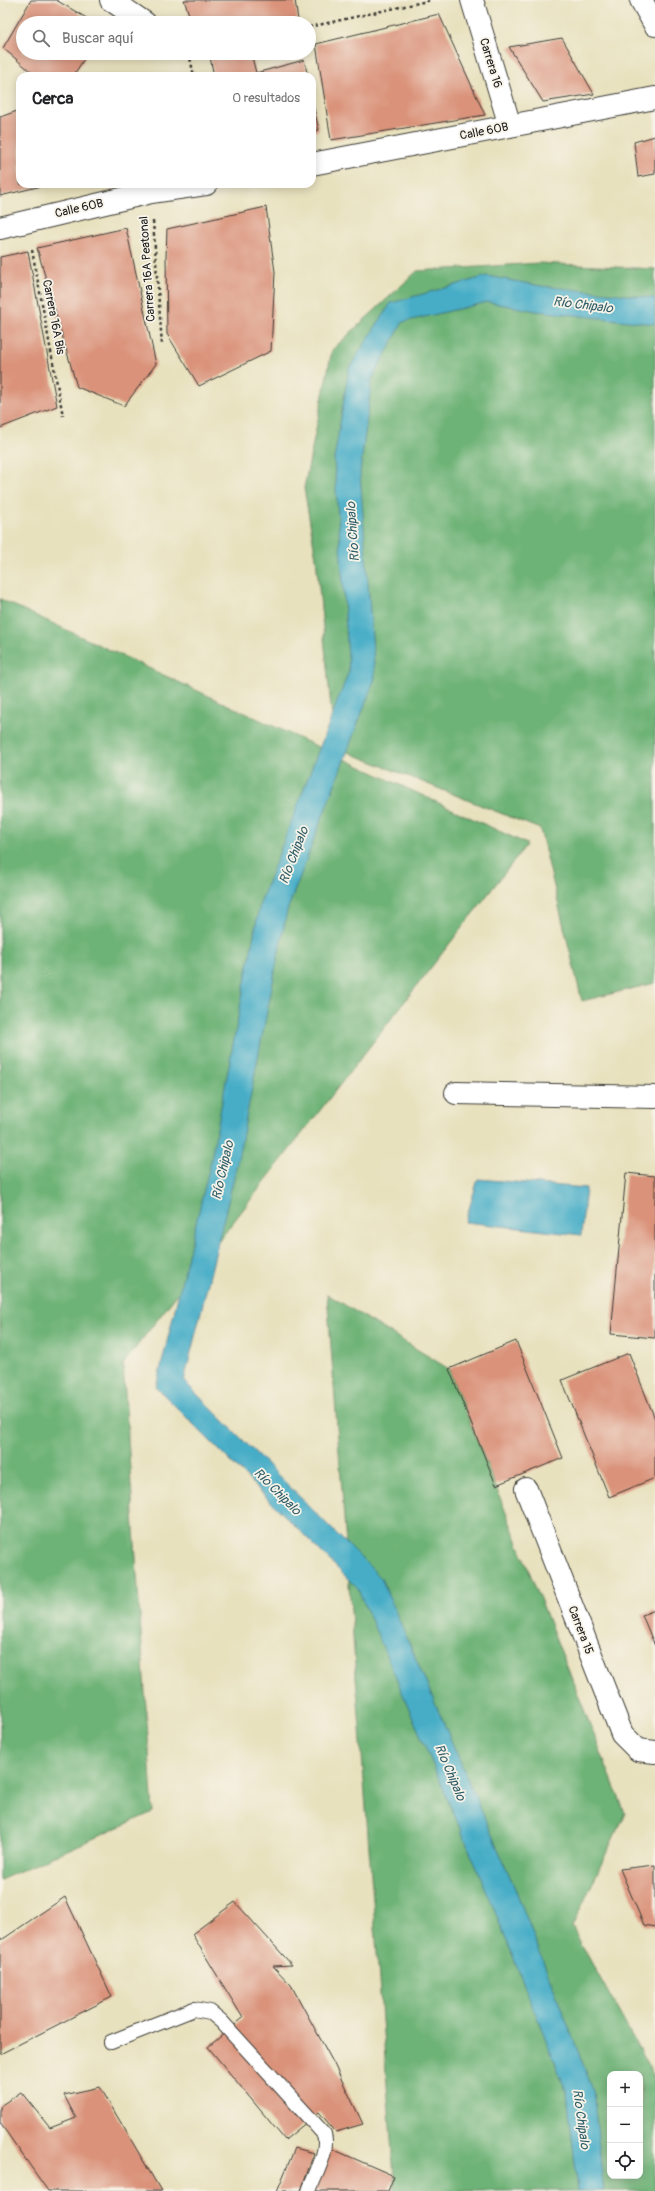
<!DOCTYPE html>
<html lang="es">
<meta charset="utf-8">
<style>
body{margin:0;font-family:Pangolin,sans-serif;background:#f2f2f2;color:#202124}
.controls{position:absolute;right:12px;bottom:12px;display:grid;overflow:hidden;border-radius:8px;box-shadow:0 2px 10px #0003}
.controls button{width:36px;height:36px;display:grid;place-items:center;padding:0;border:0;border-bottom:1px solid #e0e0e0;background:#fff;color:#202124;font:20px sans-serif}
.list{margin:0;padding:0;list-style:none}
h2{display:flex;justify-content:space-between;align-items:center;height:52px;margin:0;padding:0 16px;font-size:17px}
h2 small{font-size:13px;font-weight:400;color:#757577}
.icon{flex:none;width:22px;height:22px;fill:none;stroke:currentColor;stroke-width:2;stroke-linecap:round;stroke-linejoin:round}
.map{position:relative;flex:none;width:655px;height:2191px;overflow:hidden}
.search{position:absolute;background:#fff;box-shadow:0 2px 10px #0003;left:16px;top:16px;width:300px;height:44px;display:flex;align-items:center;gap:10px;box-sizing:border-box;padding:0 14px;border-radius:22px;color:#757577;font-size:15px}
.panel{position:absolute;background:#fff;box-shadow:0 2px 10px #0003;left:16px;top:72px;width:300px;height:116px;border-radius:12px}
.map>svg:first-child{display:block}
</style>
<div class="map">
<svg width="655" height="2191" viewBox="0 0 655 2191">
<rect width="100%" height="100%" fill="#f7f3e8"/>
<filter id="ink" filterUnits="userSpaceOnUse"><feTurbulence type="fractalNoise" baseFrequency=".025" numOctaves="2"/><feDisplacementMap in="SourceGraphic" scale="8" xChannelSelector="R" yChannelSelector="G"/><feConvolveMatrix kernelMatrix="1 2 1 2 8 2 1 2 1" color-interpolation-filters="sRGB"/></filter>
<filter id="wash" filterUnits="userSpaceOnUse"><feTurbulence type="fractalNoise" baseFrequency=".012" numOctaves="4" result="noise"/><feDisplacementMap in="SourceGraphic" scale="16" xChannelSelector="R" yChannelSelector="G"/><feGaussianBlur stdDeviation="0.9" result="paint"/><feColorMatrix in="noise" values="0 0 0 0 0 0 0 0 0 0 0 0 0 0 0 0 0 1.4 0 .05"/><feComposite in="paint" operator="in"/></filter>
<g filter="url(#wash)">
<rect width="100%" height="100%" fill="#e8e1be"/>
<!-- forest -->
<path fill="#6db276" stroke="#446749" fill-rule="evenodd" d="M539 263 655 269V983L582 1001 540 829 335 747 316 558 304 488 332 350 417 271Z
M0 599 527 844 123 1364 153 1812 0 1880Z
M327 1294 449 1369 625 1813 572 1927 655 2078V2191H395ZM610 2074H640V2176H610Z"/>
<!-- water -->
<path fill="#47adc7" stroke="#326472" d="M487 276 541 286 655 298V324L536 311 488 302 403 322 372 379 360 473 375 678 287 911 236 1169 184 1381 381 1578 517 1893 593 2090 604 2191H578L567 2093 491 1901 358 1589 156 1387 210 1165 260 903 349 671 334 460 349 368 391 303Z
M478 1179 586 1188 581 1235 465 1222Z"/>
<g id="blocks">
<!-- building -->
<path fill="#da937a" d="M31 0H56L95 23H23V53H88L73 76H36L3 48Z
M184 0H295L298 20 282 23H192Z
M439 14 485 115 331 140 316 44Z
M562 38 594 94 543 102 509 47Z
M209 53H251L256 73 304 60 308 76H214Z
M312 100 319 130 312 132Z
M20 110V184L46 185 0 196V117Z
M655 136V174L638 177 634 142Z
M266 207 275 272 271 351 199 386 167 334 166 257 167 229Z
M126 228 156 364 124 406 77 387 37 248Z
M28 251 57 406 0 428V257Z
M626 1173 655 1176V1338L611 1334Z
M516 1341 563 1458 496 1485 449 1369Z
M629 1353 655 1419V1478L609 1497 562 1380Z
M655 1610V1646L642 1615Z
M655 1865V1927L644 1925 620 1869Z
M65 1897 112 1997 0 2054V1941Z
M235 1902 292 1965 273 1966 291 1985 334 2064 363 2124 336 2132 319 2112 285 2140 208 2047 243 2018 192 1934Z
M100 2087 161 2191H48L0 2123V2106L21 2092 50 2128 76 2118 64 2095Z
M295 2148 314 2153 301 2191H277Z
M330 2148 394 2176 388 2191H314Z"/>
</g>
</g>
<g filter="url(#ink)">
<use href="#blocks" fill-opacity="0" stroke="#3b3a34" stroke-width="1"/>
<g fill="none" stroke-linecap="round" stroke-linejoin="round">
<defs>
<path id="service" d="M111 2042 194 2009 210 2012 221 2021 324 2134C329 2152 315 2174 309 2191"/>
<path id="minor" d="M111 0 145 23
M472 0 510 126
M641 0 655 25
M312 164 655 98
M0 228 151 192 206 184
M456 1093 655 1097
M526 1489 622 1734 638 1750 655 1752"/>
</defs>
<!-- service casing -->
<use href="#service" stroke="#3b3a34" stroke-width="16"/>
<!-- minor casing -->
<use href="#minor" stroke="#3b3a34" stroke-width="24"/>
<!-- path -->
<path stroke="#3b3a34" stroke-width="2.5" stroke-dasharray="3 3" stroke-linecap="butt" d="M309 27 432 0
M189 53 194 76
M153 221 162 345
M32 250 63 416"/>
<!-- service -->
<use href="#service" stroke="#fff" stroke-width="14"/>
<!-- minor -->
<use href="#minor" stroke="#fff" stroke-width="22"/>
</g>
</g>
<g text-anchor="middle" stroke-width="3.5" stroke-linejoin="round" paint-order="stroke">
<!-- street labels -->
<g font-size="12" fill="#1c1c1c" stroke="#f7f3e8">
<text transform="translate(491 63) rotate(73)" y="4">Carrera 16</text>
<text transform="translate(484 131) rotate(-11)" y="4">Calle 60B</text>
<text transform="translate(79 208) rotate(-13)" y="4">Calle 60B</text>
<text transform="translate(147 269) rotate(-94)" y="4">Carrera 16A Peatonal</text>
<text transform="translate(54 317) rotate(79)" y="4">Carrera 16A Bis</text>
<text transform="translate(581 1630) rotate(69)" y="4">Carrera 15</text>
</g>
<!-- water labels -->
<g font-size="13" font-style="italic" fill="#2f5d69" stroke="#f7f3e8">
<text transform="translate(583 304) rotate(7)" y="5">Río Chipalo</text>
<text transform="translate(352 532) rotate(-94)" y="5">Río Chipalo</text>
<text transform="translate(293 855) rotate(-69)" y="5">Río Chipalo</text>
<text transform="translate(222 1170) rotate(-77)" y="5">Río Chipalo</text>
<text transform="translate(278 1491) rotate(45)" y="5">Río Chipalo</text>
<text transform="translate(451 1772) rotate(67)" y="5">Río Chipalo</text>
<text transform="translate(582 2119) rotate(82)" y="5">Río Chipalo</text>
</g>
</g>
</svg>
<div class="controls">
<button>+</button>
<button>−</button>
<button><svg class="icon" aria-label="locate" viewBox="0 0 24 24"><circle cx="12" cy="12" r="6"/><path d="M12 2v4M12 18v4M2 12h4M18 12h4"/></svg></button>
</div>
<div class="search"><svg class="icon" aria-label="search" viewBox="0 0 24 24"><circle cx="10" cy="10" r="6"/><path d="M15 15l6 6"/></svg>Buscar aquí</div>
<section class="panel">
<h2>Cerca<small>0 resultados</small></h2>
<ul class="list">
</ul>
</section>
</div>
